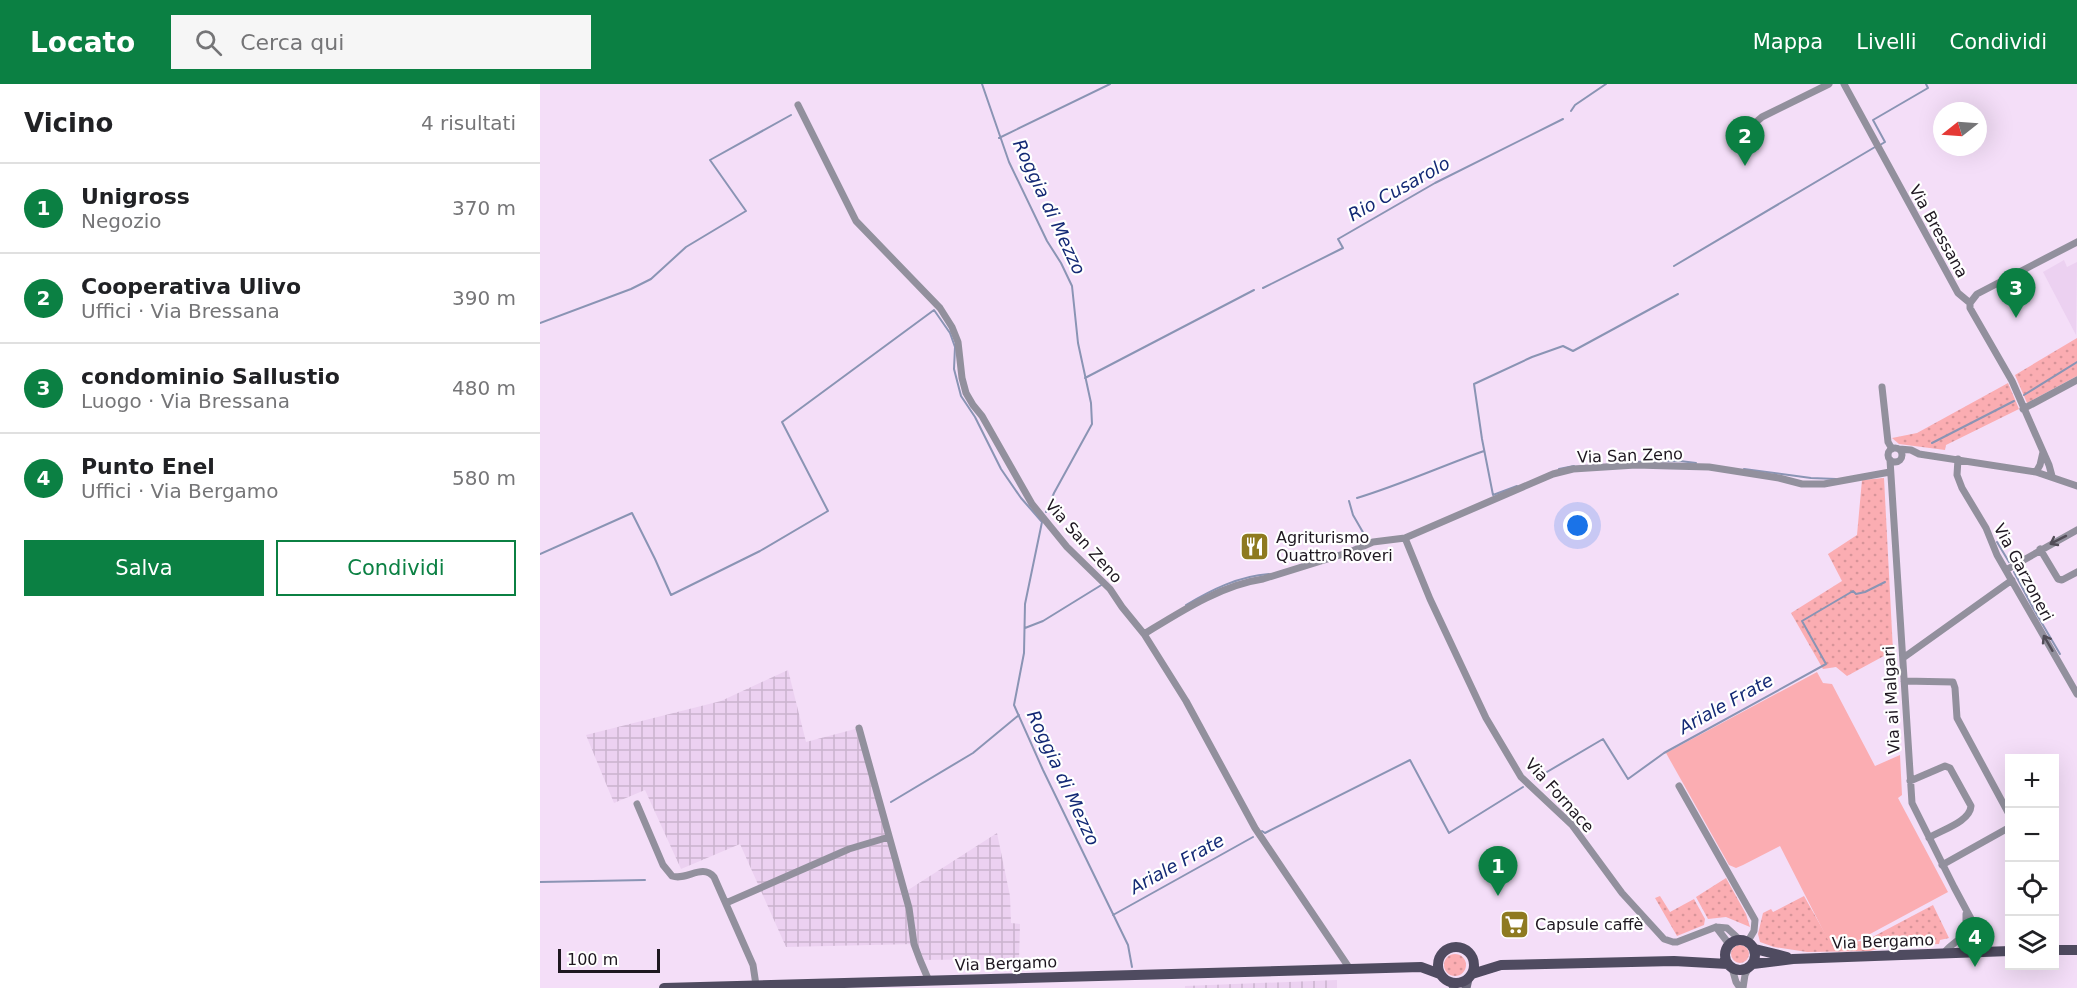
<!DOCTYPE html>
<html lang="it">
<meta charset="utf-8">
<style>
body{margin:0;font-family:"DejaVu Sans",sans-serif;background:#f6f6f6;color:#202124}
.controls{position:absolute;right:18px;bottom:18px;display:grid;overflow:hidden;border-radius:0px;box-shadow:0 6px 24px #0002}
.controls button{width:54px;height:54px;display:grid;place-items:center;padding:0;border:0;border-bottom:2px solid #e0e0e0;background:#fff;color:#202124;font:30px sans-serif}
.compass{position:absolute;left:1393px;top:18px;width:54px;height:54px;border-radius:50%;background:#fff;box-shadow:0 6px 24px #0002;rotate:253deg}
.scale{position:absolute;left:18px;bottom:15px;width:102px;box-sizing:border-box;padding-left:6px;border:3px solid #1e1720;border-top:0;font-size:16px;line-height:21px;white-space:nowrap;color:#1e1720;-webkit-text-stroke:4px #fff;paint-order:stroke}
.you{position:absolute;left:1038px;top:442px;width:21px;height:21px;margin:-15px;border:4px solid #fff;border-radius:50%;background:#1a73e8;box-shadow:0 0 0 9px #1a73e833}
.badge{display:grid;place-items:center;width:39px;height:39px;border-radius:50%;background:#0b8043;color:#fff;font-size:20px;font-weight:700}
.pin{position:absolute;translate:-50% -50px;filter:drop-shadow(0 2px 3px #0008)}
.pin::after{content:'';position:absolute;top:32px;width:21px;height:18px;background:inherit;clip-path:polygon(0 0,100% 0,50% 100%)}
.list{margin:0;padding:0;list-style:none}
h2{display:flex;justify-content:space-between;align-items:center;height:78px;margin:0;padding:0 24px;font-size:26px}
h2 small{font-size:20px;font-weight:400;color:#757577}
.list li{display:grid;grid-template-columns:39px 1fr auto;gap:18px;align-items:center;box-sizing:border-box;height:90px;padding:0 24px;border-top:2px solid #e0e0e0}
.list b{display:block;font-size:22px;white-space:nowrap}
.list p{margin:0;font-size:20px;white-space:nowrap;color:#757577}
.list em{font-size:20px;font-style:normal;color:#757577}
.actions{display:flex;gap:12px;padding:18px 24px}
.actions a{flex:1;padding:14px 0;border:2px solid #0b8043;border-radius:0px;text-align:center;font-size:21px;color:#0b8043}
.actions .main{background:#0b8043;color:#fff}
.icon{flex:none;width:33px;height:33px;fill:none;stroke:currentColor;stroke-width:2;stroke-linecap:round;stroke-linejoin:round}
.map{position:relative;flex:none;width:1537px;height:904px;overflow:hidden}
header{display:flex;align-items:center;gap:36px;box-sizing:border-box;height:84px;padding:0 30px;background:#0b8043;color:#fff}
header strong{font-size:28px}
nav{display:flex;gap:33px;margin-inline-start:auto;font-size:21px}
.search{width:420px;height:54px;background:#f6f6f6;display:flex;align-items:center;gap:15px;box-sizing:border-box;padding:0 21px;border-radius:0px;color:#757577;font-size:22px}
main{display:flex}
aside{flex:1;background:#fff}
.map>svg:first-child{display:block}
</style>
<header>
<strong>Locato</strong>
<div class="search"><svg class="icon" aria-label="search" viewBox="0 0 24 24"><circle cx="10" cy="10" r="6"/><path d="M15 15l6 6"/></svg>Cerca qui</div>
<nav><a>Mappa</a><a>Livelli</a><a>Condividi</a></nav>
</header>
<main>
<aside>
<h2>Vicino<small>4 risultati</small></h2>
<ul class="list">
<li><span class="badge">1</span><div><b>Unigross</b><p>Negozio</p></div><em>370 m</em></li>
<li><span class="badge">2</span><div><b>Cooperativa Ulivo</b><p>Uffici · Via Bressana</p></div><em>390 m</em></li>
<li><span class="badge">3</span><div><b>condominio Sallustio</b><p>Luogo · Via Bressana</p></div><em>480 m</em></li>
<li><span class="badge">4</span><div><b>Punto Enel</b><p>Uffici · Via Bergamo</p></div><em>580 m</em></li>
</ul>
<div class="actions"><a class="main">Salva</a><a>Condividi</a></div>
</aside>
<div class="map">
<svg width="1537" height="904" viewBox="0 0 1537 904">
<defs>
<pattern id="industrial-grid" width="8" height="8" patternUnits="userSpaceOnUse" patternTransform="scale(1.5)"><rect width="8" height="8" fill="#ecd1f1"/><path d="M0 4h8M4 0v8" fill="none" stroke="#cab3ce"/></pattern>
<pattern id="green-dots" width="8" height="8" patternUnits="userSpaceOnUse" patternTransform="scale(1.5)"><rect width="8" height="8" fill="#fbadb2"/><path d="M2 2h.1M6 6h.1" fill="none" stroke="#d79499" stroke-width="1.8" stroke-linecap="round"/></pattern>
</defs>
<rect width="100%" height="100%" fill="#f4def8"/>
<!-- built -->
<path fill="#ecd1f1" d="M1524 176 1527 183 1537 178 1536 251 1503 188Z"/>
<!-- industrial -->
<path fill="url(#industrial-grid)" d="M248 586 266 658 319 644 365 808 457 749 470 812 471 839 480 840 479 875 380 876 374 860 246 863 200 760 141 785 105 706 74 719 46 651 181 617Z
M797 896V904H645V902Z"/>
<!-- green -->
<path fill="url(#green-dots)" d="M1537 254V292L1487 319 1475 291Z
M1468 299 1479 325 1406 361 1405 366 1359 360 1352 354 1377 349Z
M1344 394 1353 567 1307 592 1296 583 1283 585 1251 529 1302 497 1288 470 1317 451 1322 396Z
M1186 794 1206 830 1210 843 1186 833 1168 835 1156 813Z
M1120 812 1130 828 1154 815 1165 835 1164 841 1137 852 1115 814Z
M1264 812 1290 858 1325 857 1393 821 1409 854 1400 856 1399 860 1349 862 1330 867 1267 868 1234 863 1220 858 1218 850 1223 829 1231 825 1233 828Z
M1191 870a9 9 0 1 1 18 0a9 9 0 1 1-18 0Z
M904 881a11 11 0 1 1 22 0a11 11 0 1 1-22 0Z"/>
<!-- pitch -->
<path fill="#fbadb2" d="M1277 588 1283 599 1292 600 1335 682 1360 671 1362 711 1358 714 1408 808 1317 857 1289 858 1240 762 1203 781 1196 784 1189 781 1126 669Z"/>
<g fill="none" stroke-linecap="round" stroke-linejoin="round">
<!-- stream -->
<path stroke="#8a94b4" stroke-width="2" d="M442 0 469 78 507 157 521 179 532 202 538 259 551 319 552 340 514 409 506 428
M1031 27 1035 21 1066 0
M459 54 570 0
M1340 61 1345 58 1333 36 1388 4 1386 0
M1134 182 1335 63
M723 204 803 164 798 155 895 99 1023 35
M0 239 91 205 111 195 146 163 206 127 170 76 251 31
M545 294 714 206
M1484 311 1537 278
M1392 359 1474 317
M1084 378 1140 377 1156 379
M1019 385 1034 382
M1204 385 1271 394 1296 395
M977 402 953 411 942 355 934 300 992 273 1023 262 1033 267 1138 210
M817 414C860 401 902 382 944 367
M809 417 813 431 828 457
M502 438 485 520 484 569 474 621 503 686 588 861 592 883
M1457 458 1469 478
M0 470 92 429 115 475 131 511 220 467 288 427 242 338 394 226 410 249 415 263 414 285 421 312 435 333 461 385 481 414 502 438
M1474 488 1493 524 1520 570
M646 521C671 506 699 492 729 490
M485 544 503 537 563 500
M995 695 1063 655 1088 695 1124 669 1286 580 1262 537 1313 507 1316 510 1325 508 1345 498
M351 718 433 669 479 631
M722 747 725 749 870 676 909 749 983 703
M0 798 105 796
M573 831 713 753"/>
<!-- street -->
<path stroke="#92909d" stroke-width="7" d="M1304 0 1418 209 1430 219V224L1472 297 1509 381 1512 392
M258 21 316 137 400 224 412 243 418 258 422 294 426 309 433 321 442 332 492 420 527 463 570 505 582 523 604 550C640 528 681 501 723 495L810 468 833 458 865 454 1013 390 1033 385 1096 381 1130 382 1169 383 1239 394 1262 400H1284L1350 388
M1208 45 1222 33 1289 0
M1430 219 1437 210 1537 158
M1342 303 1348 358 1352 365
M1483 325 1537 296
M1348 371a7 7 0 1 1 14 0a7 7 0 1 1-14 0Z
M1359 365 1371 366 1379 370 1496 388 1537 402
M1418 375 1417 391 1422 404 1446 444 1457 471 1537 610
M1350 376 1372 719 1414 803 1444 859 1451 868
M1496 388 1500 381 1503 368
M865 454 890 515 946 634 981 693 1032 741 1082 809 1124 855 1133 858H1137L1176 843 1187 844 1199 855
M1500 465 1518 495 1522 496 1537 488
M1466 486 1537 446
M604 550 646 617 715 744 810 885
M1363 574 1472 496
M1364 597 1413 598 1415 604 1417 634 1470 732
M319 644 369 824 374 860 380 876 389 897
M1370 697 1405 682 1410 684 1431 722C1430 738 1401 746 1389 754
M1139 702 1215 836 1214 847 1208 857
M97 720 123 781 132 792C147 797 162 779 174 793L213 881 216 901
M1402 781 1470 743
M186 819 309 765 349 753
M1426 830V859L1429 868
M1176 843 1189 860
M1429 868 1437 859 1438 848
M1404 869C1410 860 1421 857 1425 847
M1192 884 1196 898 1200 904
M1203 904 1205 891 1209 883"/>
<!-- secondary -->
<path stroke="#6a677a" stroke-width="9" d="M912 899 914 904
M926 904 928 895"/>
<!-- primary -->
<path stroke="#4f4b60" stroke-width="10" d="M1185 871a15 15 0 1 1 30 0a15 15 0 1 1-30 0Z
M898 881a18 18 0 1 1 36 0a18 18 0 1 1-36 0Z
M1215 865 1247 873
M1514 866H1537
M1213 880 1253 875 1470 867
M932 890 961 881 1134 877 1188 880
M124 904 881 883 900 890"/>
</g>
<!-- one-way arrows -->
<defs><path id="oneway-shaft" d="M-6 0H5M1.5-3L5.5 0L1.5 3" fill="none" stroke-width="1.6" stroke-linecap="round" stroke-linejoin="round" transform="scale(1.5)"/></defs>
<g stroke="#524d58">
<use href="#oneway-shaft" transform="translate(1518 456) rotate(153)"/>
<use href="#oneway-shaft" transform="translate(1508 559) rotate(-120)"/>
</g>
<!-- icons -->
<defs>
<symbol id="restaurant-square" viewBox="-11 -11 22 22"><rect x="-9" y="-9" width="18" height="18" rx="4" fill="#8e7a20" stroke="#fff"/><path d="M-5-6h1v4h1v-4h1v4h1v-4h1v5L-1.5 .5V6h-2V.5L-5-1ZM5-6V6H3V1.5H1.5Q1.5-4 5-6Z" fill="#fff"/></symbol>
<symbol id="supermarket-square" viewBox="-11 -11 22 22"><rect x="-9" y="-9" width="18" height="18" rx="4" fill="#8e7a20" stroke="#fff"/><path d="M-6-5.5h2.5l.6 2H6L4.5 2H-2.5L-4.4-4H-6ZM-1.5 3.2a1.3 1.3 0 1 0 .1 0ZM3 3.2a1.3 1.3 0 1 0 .1 0Z" fill="#fff"/></symbol>
</defs>
<g fill-rule="evenodd">
<use href="#restaurant-square" x="698" y="446" width="33" height="33"/>
<use href="#supermarket-square" x="958" y="824" width="33" height="33"/>
</g>
<g text-anchor="middle" stroke-width="4.5" stroke-linejoin="round" paint-order="stroke">
<!-- street labels -->
<g font-size="16" fill="#1e1720" stroke="#fff">
<text transform="translate(1399 147) rotate(61)" y="6">Via Bressana</text>
<text transform="translate(1090 371) rotate(-2)" y="6">Via San Zeno</text>
<text transform="translate(544 457) rotate(48)" y="6">Via San Zeno</text>
<text transform="translate(1484 488) rotate(62)" y="6">Via Garzoneri</text>
<text transform="translate(1351 616) rotate(-93)" y="6">Via ai Malgari</text>
<text transform="translate(1020 711) rotate(48)" y="6">Via Fornace</text>
<text transform="translate(1343 857) rotate(-2)" y="6">Via Bergamo</text>
<text transform="translate(466 879) rotate(-2)" y="6">Via Bergamo</text>
</g>
<!-- poi labels -->
<g font-size="16" fill="#1e1720" stroke="#fff" text-anchor="start">
<text x="736" y="459">Agriturismo<tspan x="736" dy="18">Quattro Roveri</tspan></text>
<text x="995" y="846">Capsule caffè</text>
</g>
<!-- water labels -->
<g font-size="18" font-style="italic" fill="#142a75" stroke="#fff">
<text transform="translate(859 105) rotate(-29)" y="6">Rio Cusarolo</text>
<text transform="translate(509 123) rotate(65)" y="6">Roggia di Mezzo</text>
<text transform="translate(1186 620) rotate(-29)" y="6">Ariale Frate</text>
<text transform="translate(523 694) rotate(65)" y="6">Roggia di Mezzo</text>
<text transform="translate(637 780) rotate(-29)" y="6">Ariale Frate</text>
</g>
</g>
</svg>
<div class="controls">
<button>+</button>
<button>−</button>
<button><svg class="icon" aria-label="locate" viewBox="0 0 24 24"><circle cx="12" cy="12" r="6"/><path d="M12 2v4M12 18v4M2 12h4M18 12h4"/></svg></button>
<button><svg class="icon" aria-label="layers" viewBox="0 0 24 24"><path d="M12 4l9 5-9 5-9-5zM3 14l9 5 9-5"/></svg></button>
</div>
<svg class="compass" viewBox="-18 -18 36 36"><path d="M0-13l5 13h-10z" fill="#e53935"/><path d="M0 13l5-13h-10z" fill="#757577"/></svg>
<div class="scale">100 m</div>
<div class="you"></div>
<div class="pin badge" style="left:958px;top:812px">1</div>
<div class="pin badge" style="left:1205px;top:82px">2</div>
<div class="pin badge" style="left:1476px;top:234px">3</div>
<div class="pin badge" style="left:1435px;top:883px">4</div>
</div>
</main>
